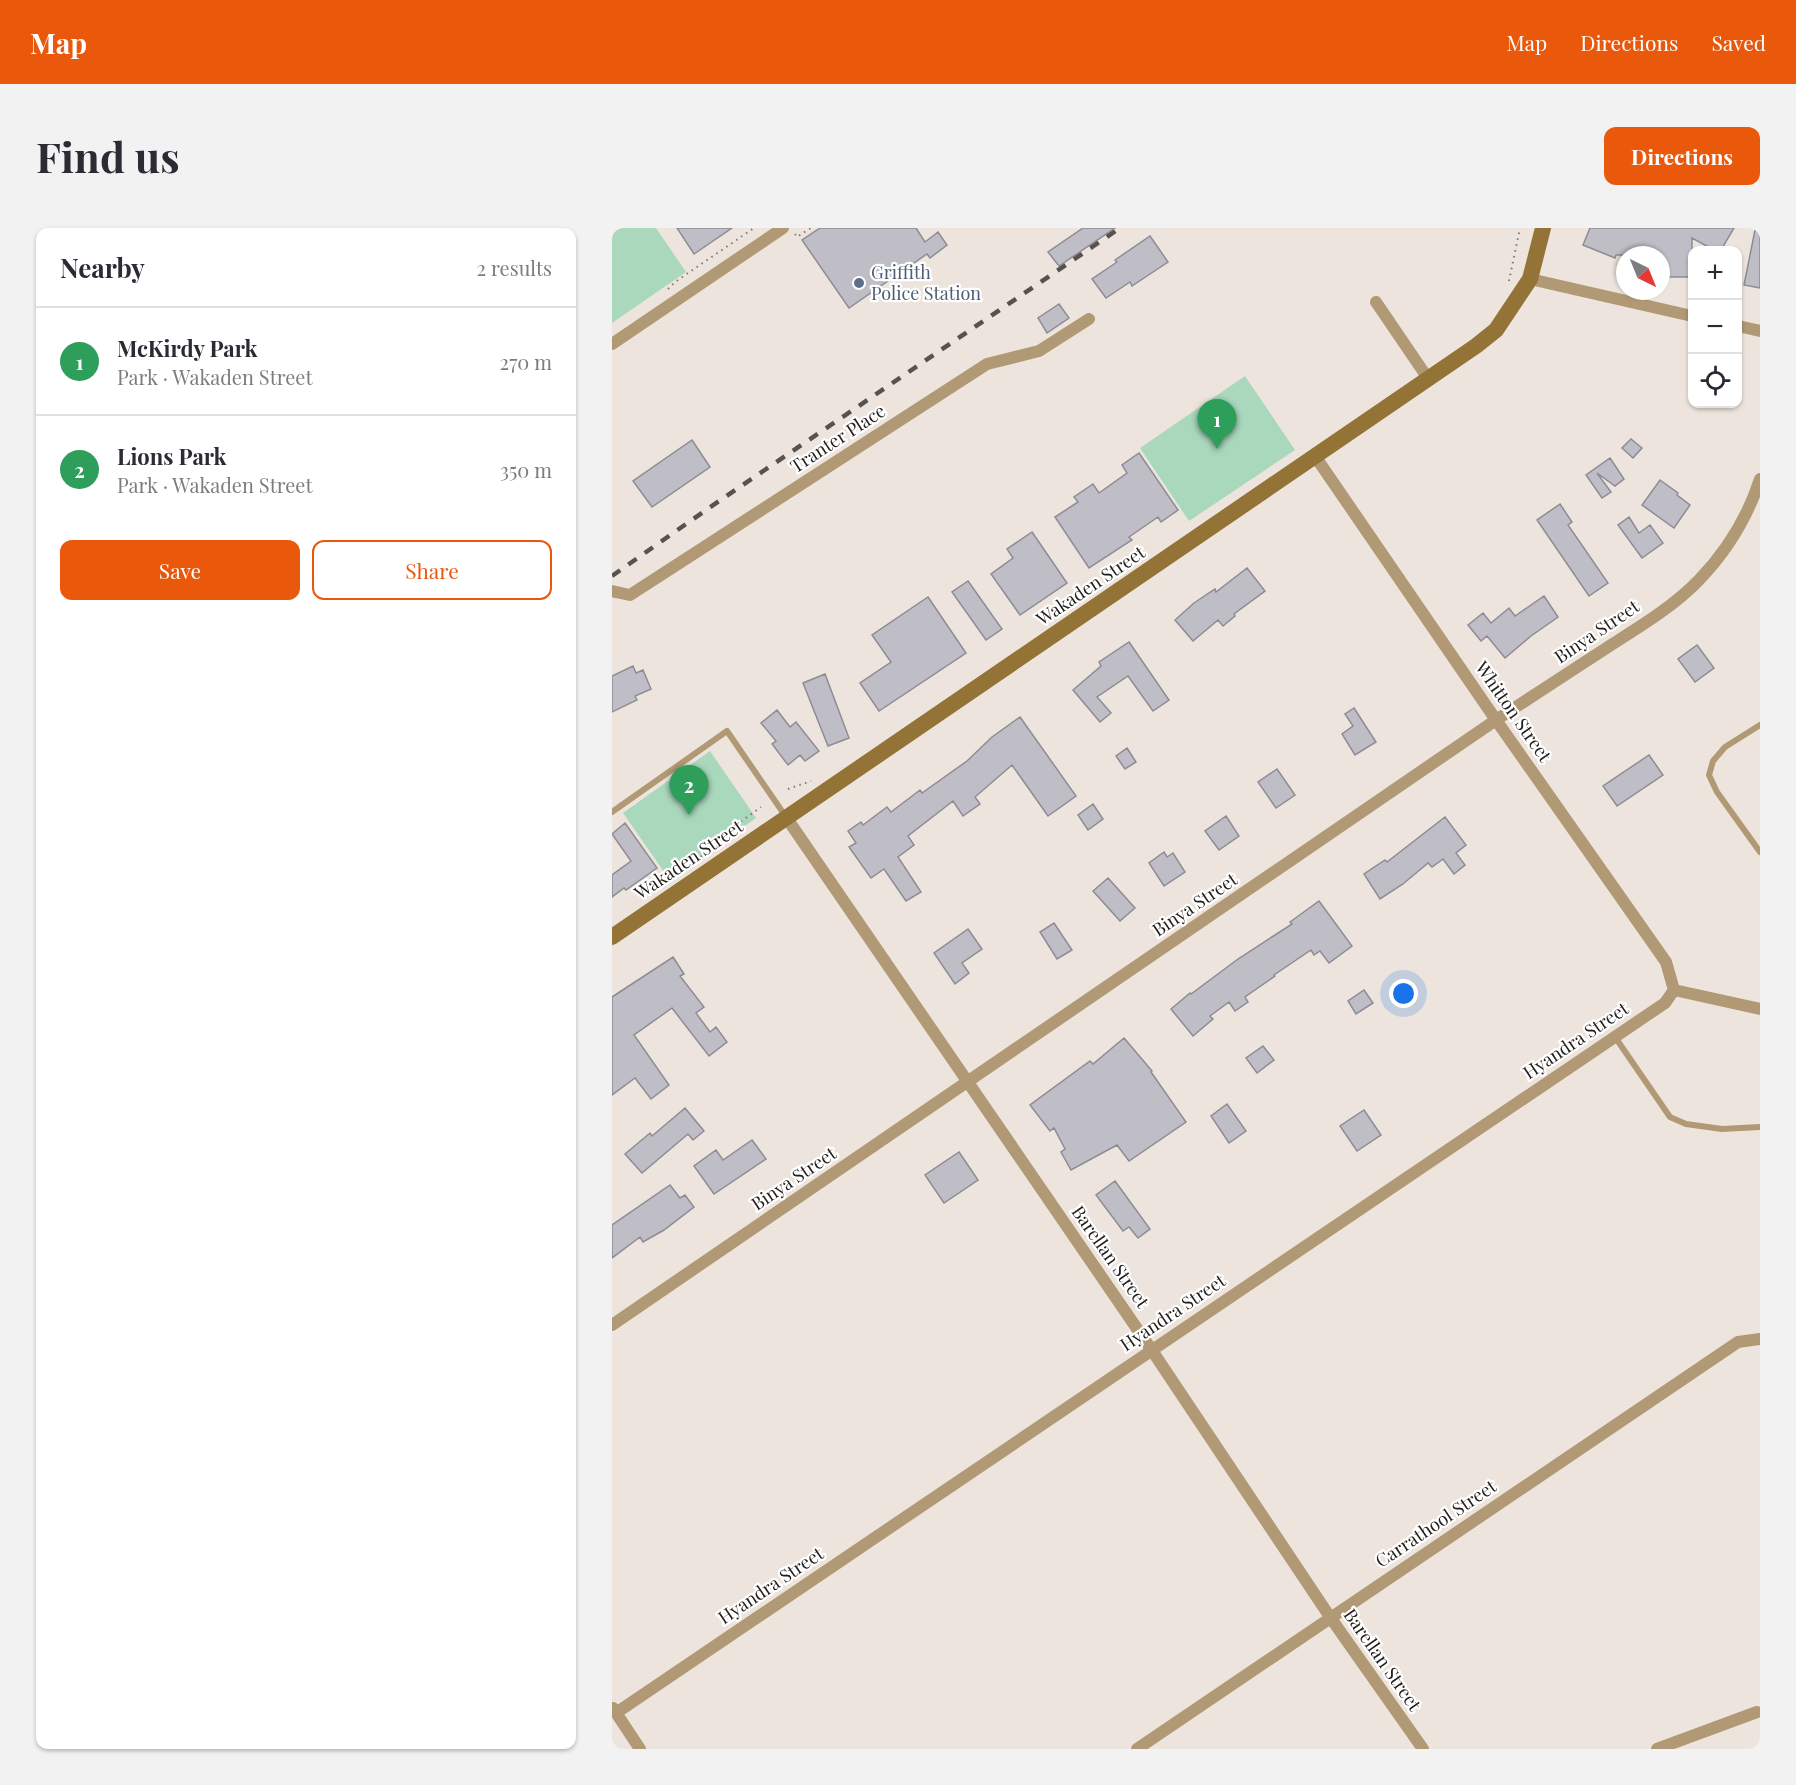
<!DOCTYPE html>
<meta charset="utf-8">
<style>
body{margin:0;font-family:"Playfair Display",serif;background:#f2f2f3;color:#2b2b33}
.controls{position:absolute;right:18px;top:18px;display:grid;overflow:hidden;border-radius:12px;box-shadow:0 2px 4px #0004}
.controls button{width:54px;height:54px;display:grid;place-items:center;padding:0;border:0;border-bottom:2px solid #e1e1e2;background:#fff;color:#2b2b33;font:30px sans-serif}
.compass{position:absolute;left:1004px;top:18px;width:54px;height:54px;border-radius:50%;background:#fff;box-shadow:0 2px 4px #0004;rotate:137deg}
.you{position:absolute;left:792px;top:766px;width:21px;height:21px;margin:-15px;border:4px solid #fff;border-radius:50%;background:#1a73e8;box-shadow:0 0 0 9px #1a73e833}
.badge{display:grid;place-items:center;width:39px;height:39px;border-radius:50%;background:#ea580c;color:#fff;font-size:20px;font-weight:700}
.pin{position:absolute;translate:-50% -50px;filter:drop-shadow(0 2px 3px #0008)}
.pin::after{content:'';position:absolute;top:32px;width:21px;height:18px;background:inherit;clip-path:polygon(0 0,100% 0,50% 100%)}
.list{margin:0;padding:0;list-style:none}
h2{display:flex;justify-content:space-between;align-items:center;height:78px;margin:0;padding:0 24px;font-size:26px}
h2 small{font-size:20px;font-weight:400;color:#7c7c81}
.list li{display:grid;grid-template-columns:39px 1fr auto;gap:18px;align-items:center;box-sizing:border-box;height:108px;padding:0 24px;border-top:2px solid #e1e1e2}
.list b{display:block;font-size:22px;white-space:nowrap}
.list p{margin:0;font-size:20px;white-space:nowrap;color:#7c7c81}
.list em{font-size:20px;font-style:normal;color:#7c7c81}
.actions{display:flex;gap:12px;padding:18px 24px}
.actions a{flex:1;padding:14px 0;border:2px solid #ea580c;border-radius:12px;text-align:center;font-size:21px;color:#ea580c}
.actions .main{background:#ea580c;color:#fff}
.icon{flex:none;width:33px;height:33px;fill:none;stroke:currentColor;stroke-width:2;stroke-linecap:round;stroke-linejoin:round}
.map{position:relative;flex:none;width:1148px;height:1521px;overflow:hidden;border-radius:12px}
header{display:flex;align-items:center;gap:36px;box-sizing:border-box;height:84px;padding:0 30px;background:#ea580c;color:#fff}
header strong{font-size:28px}
nav{display:flex;gap:33px;margin-inline-start:auto;font-size:21px}
.intro{display:flex;align-items:center;justify-content:space-between;box-sizing:border-box;height:144px;padding:0 36px}
h1{margin:0;font-size:42px}
.button{padding:15px 27px;border-radius:12px;background:#ea580c;color:#fff;font-size:21px;font-weight:700}
main{display:flex;gap:36px;padding:0 36px}
aside{flex:1;background:#fff;border-radius:12px;box-shadow:0 2px 4px #0004}
.map>svg:first-child{display:block}
</style>
<header>
<strong>Map</strong>
<nav><a>Map</a><a>Directions</a><a>Saved</a></nav>
</header>
<div class="intro"><h1>Find us</h1><a class="button">Directions</a></div>
<main>
<aside>
<h2>Nearby<small>2 results</small></h2>
<ul class="list">
<li><span class="badge" style="background:#2e9e5b">1</span><div><b>McKirdy Park</b><p>Park · Wakaden Street</p></div><em>270 m</em></li>
<li><span class="badge" style="background:#2e9e5b">2</span><div><b>Lions Park</b><p>Park · Wakaden Street</p></div><em>350 m</em></li>
</ul>
<div class="actions"><a class="main">Save</a><a>Share</a></div>
</aside>
<div class="map">
<svg width="1148" height="1521" viewBox="0 0 1148 1521">
<rect width="100%" height="100%" fill="#ede5dd"/>
<!-- green -->
<path fill="#a9d8bd" d="M0 0H44L74 44 0 95Z
M633 148 683 222 577 293 528 220Z
M98 523 144 590 57 651 11 585Z"/>
<!-- building -->
<path fill="#bfbdc6" stroke="#8d8b94" stroke-width="1.5" d="M65 0H120L82 26Z
M208 0H304L313 14 326 4 335 17 318 30 315 26 237 80 190 12Z
M471 0H503L447 38 436 24Z
M978 0H1122L1109 22H1102L1080 10V49H1049V27H1004L1003 30 971 17Z
M1143 2 1148 3V60L1132 57Z
M538 8 556 34 520 58 518 54 494 70 480 51 505 34 503 32Z
M447 76 457 90 435 105 426 90Z
M1019 211 1030 220 1021 230 1010 220Z
M80 212 98 239 40 279 21 253Z
M527 225 566 282 549 294 546 289 517 309 520 312 477 340 443 289 466 274 462 269 481 256 487 265 515 245 510 237Z
M998 230 1012 251 1003 258 985 245 999 264 990 270 974 247Z
M1048 252 1066 265 1065 267 1078 277 1062 300 1030 277Z
M948 276 960 294 956 297 996 355 977 368 925 292Z
M1017 289 1027 305 1038 297 1051 315 1030 330 1006 297Z
M420 304 455 355 408 387 379 346 401 330 395 321Z
M635 340 653 363 622 386 623 388 611 398 606 392 581 413 563 392 582 375 603 361 604 364Z
M356 353 390 401 374 412 340 364Z
M932 368 946 389 919 408 893 430 875 408 869 413 856 397 871 385 879 395 897 380 903 388Z
M316 369 354 425 267 483 248 455 279 434 260 407Z
M517 414 557 472 541 483 516 448 485 469 499 485 488 494 461 462 489 438 487 434Z
M1085 417 1102 440 1083 454 1066 431Z
M21 438 24 445 31 442 39 461 23 468 25 472 0 484V448Z
M213 446 237 510 216 518 191 455Z
M742 480 764 514 743 527 730 506 741 498 733 486Z
M165 482 178 499 184 494 207 523 193 533 188 527 176 537 160 516 164 513 149 495Z
M408 489 464 568 436 588 400 537 363 569 368 576 351 588 341 573 296 608 302 617 286 629 309 664 294 673 272 641 259 650 237 619 244 615 236 603 249 594 251 597 275 579 279 584 308 562 310 565 355 533 380 509Z
M515 520 524 534 513 541 504 528Z
M1037 527 1051 547 1005 578 991 558Z
M665 541 683 567 664 580 646 554Z
M481 576 491 591 476 602 466 587Z
M614 588 627 608 607 622 593 603Z
M833 589 854 617 844 625 853 637 842 646 831 631 820 639 816 635 791 656 768 671 752 646 773 632 775 634Z
M13 595 45 640 14 662 12 660 0 669V647L19 633 0 606Z
M552 624 555 629 561 625 573 644 552 658 537 635Z
M496 650 523 680 508 693 481 663Z
M707 673 740 718 717 735 708 723 702 727 699 722 662 747 663 748 633 769 636 774 623 783 617 774 598 788 601 791 581 808 559 781 578 765 579 766 626 731 680 696 678 694Z
M442 695 460 722 445 731 428 704Z
M356 701 370 721 350 735 357 745 343 756 322 725Z
M61 729 72 746 68 748 92 779 84 785 98 804 104 799 115 814 97 828 60 780 22 807 57 857 39 871 23 850 0 867V769Z
M752 762 761 775 744 786 736 773Z
M512 810 540 843 539 844 574 894 517 933 505 917 459 942 449 924 453 921 442 900 438 903 418 877 478 833 481 836Z
M651 818 662 832 645 845 634 830Z
M615 876 634 903 617 915 599 888Z
M73 880 92 903 81 912 76 906 30 945 13 926 38 905 40 908Z
M752 882 769 907 745 923 728 898Z
M140 912 154 931 102 966 82 938 104 922 111 932Z
M347 924 366 952 332 975 313 947Z
M503 953 538 1001 526 1010 517 999 511 1003 484 967Z
M58 957 68 970 73 967 82 979 52 1002 31 1014 28 1009 0 1030V997Z"/>
<g fill="none" stroke-linecap="round" stroke-linejoin="round">
<!-- path -->
<path stroke="#7e7974" stroke-width="2" stroke-dasharray="1.5 4.5" stroke-linecap="butt" d="M183 6 185 9 199 0
M897 53 908 0
M56 61 63 54 142 0
M176 561 199 553
M89 629 98 616 149 579"/>
<!-- lane -->
<path stroke="#b09974" stroke-width="6" d="M1148 497 1113 519 1101 533 1097 547 1105 564 1148 624
M0 584 115 503 174 589
M1003 809 1058 889 1074 896 1110 901 1148 899"/>
<!-- street -->
<path stroke="#b09974" stroke-width="12" d="M918 51 1080 88
M764 74 817 152
M1126 98 1148 103
M0 116 171 0
M703 228 884 492 1054 734 1062 762
M0 363 18 367 375 136 427 123 477 91
M174 589 539 1121 718 1389 811 1521
M1062 762 1148 781
M0 1097 884 492C922 467 961 442 999 417 1029 398 1062 378 1087 352 1114 324 1136 288 1148 251
M1 1480 28 1521
M4 1485 1053 775 1062 762
M525 1521 1126 1114 1148 1111
M1045 1521 1145 1484"/>
<!-- secondary -->
<path stroke="#947337" stroke-width="16" d="M0 709 864 118 884 102 918 51 931 0"/>
<!-- rail -->
<path stroke="#57524e" stroke-width="4.5" stroke-dasharray="10 10" stroke-linecap="butt" d="M0 348 94 282 508 0"/>
</g>
<!-- markers -->
<circle fill="#5c6f8a" stroke="#fff" stroke-width="2" cx="247" cy="55" r="6"/>
<g text-anchor="middle" stroke-width="4.5" stroke-linejoin="round" paint-order="stroke">
<!-- service labels -->
<g font-size="18" fill="#4e5e75" stroke="#fff" text-anchor="start">
<text x="259" y="51">Griffith<tspan x="259" dy="21">Police Station</tspan></text>
</g>
<!-- street labels -->
<g font-size="18" fill="#201d1a" stroke="#fff">
<text transform="translate(226 211) rotate(-33)" y="6">Tranter Place</text>
<text transform="translate(479 358) rotate(-34)" y="6">Wakaden Street</text>
<text transform="translate(985 404) rotate(-34)" y="6">Binya Street</text>
<text transform="translate(901 484) rotate(55)" y="6">Whitton Street</text>
<text transform="translate(77 632) rotate(-34)" y="6">Wakaden Street</text>
<text transform="translate(583 677) rotate(-34)" y="6">Binya Street</text>
<text transform="translate(964 813) rotate(-34)" y="6">Hyandra Street</text>
<text transform="translate(182 951) rotate(-34)" y="6">Binya Street</text>
<text transform="translate(498 1029) rotate(55)" y="6">Barellan Street</text>
<text transform="translate(561 1085) rotate(-34)" y="6">Hyandra Street</text>
<text transform="translate(824 1296) rotate(-34)" y="6">Carrathool Street</text>
<text transform="translate(159 1358) rotate(-34)" y="6">Hyandra Street</text>
<text transform="translate(770 1432) rotate(55)" y="6">Barellan Street</text>
</g>
</g>
</svg>
<div class="controls">
<button>+</button>
<button>−</button>
<button><svg class="icon" aria-label="locate" viewBox="0 0 24 24"><circle cx="12" cy="12" r="6"/><path d="M12 2v4M12 18v4M2 12h4M18 12h4"/></svg></button>
</div>
<svg class="compass" viewBox="-18 -18 36 36"><path d="M0-13l5 13h-10z" fill="#e53935"/><path d="M0 13l5-13h-10z" fill="#7c7c81"/></svg>
<div class="you"></div>
<div class="pin badge" style="left:605px;top:221px;background:#2e9e5b">1</div>
<div class="pin badge" style="left:77px;top:587px;background:#2e9e5b">2</div>
</div>
</main>
